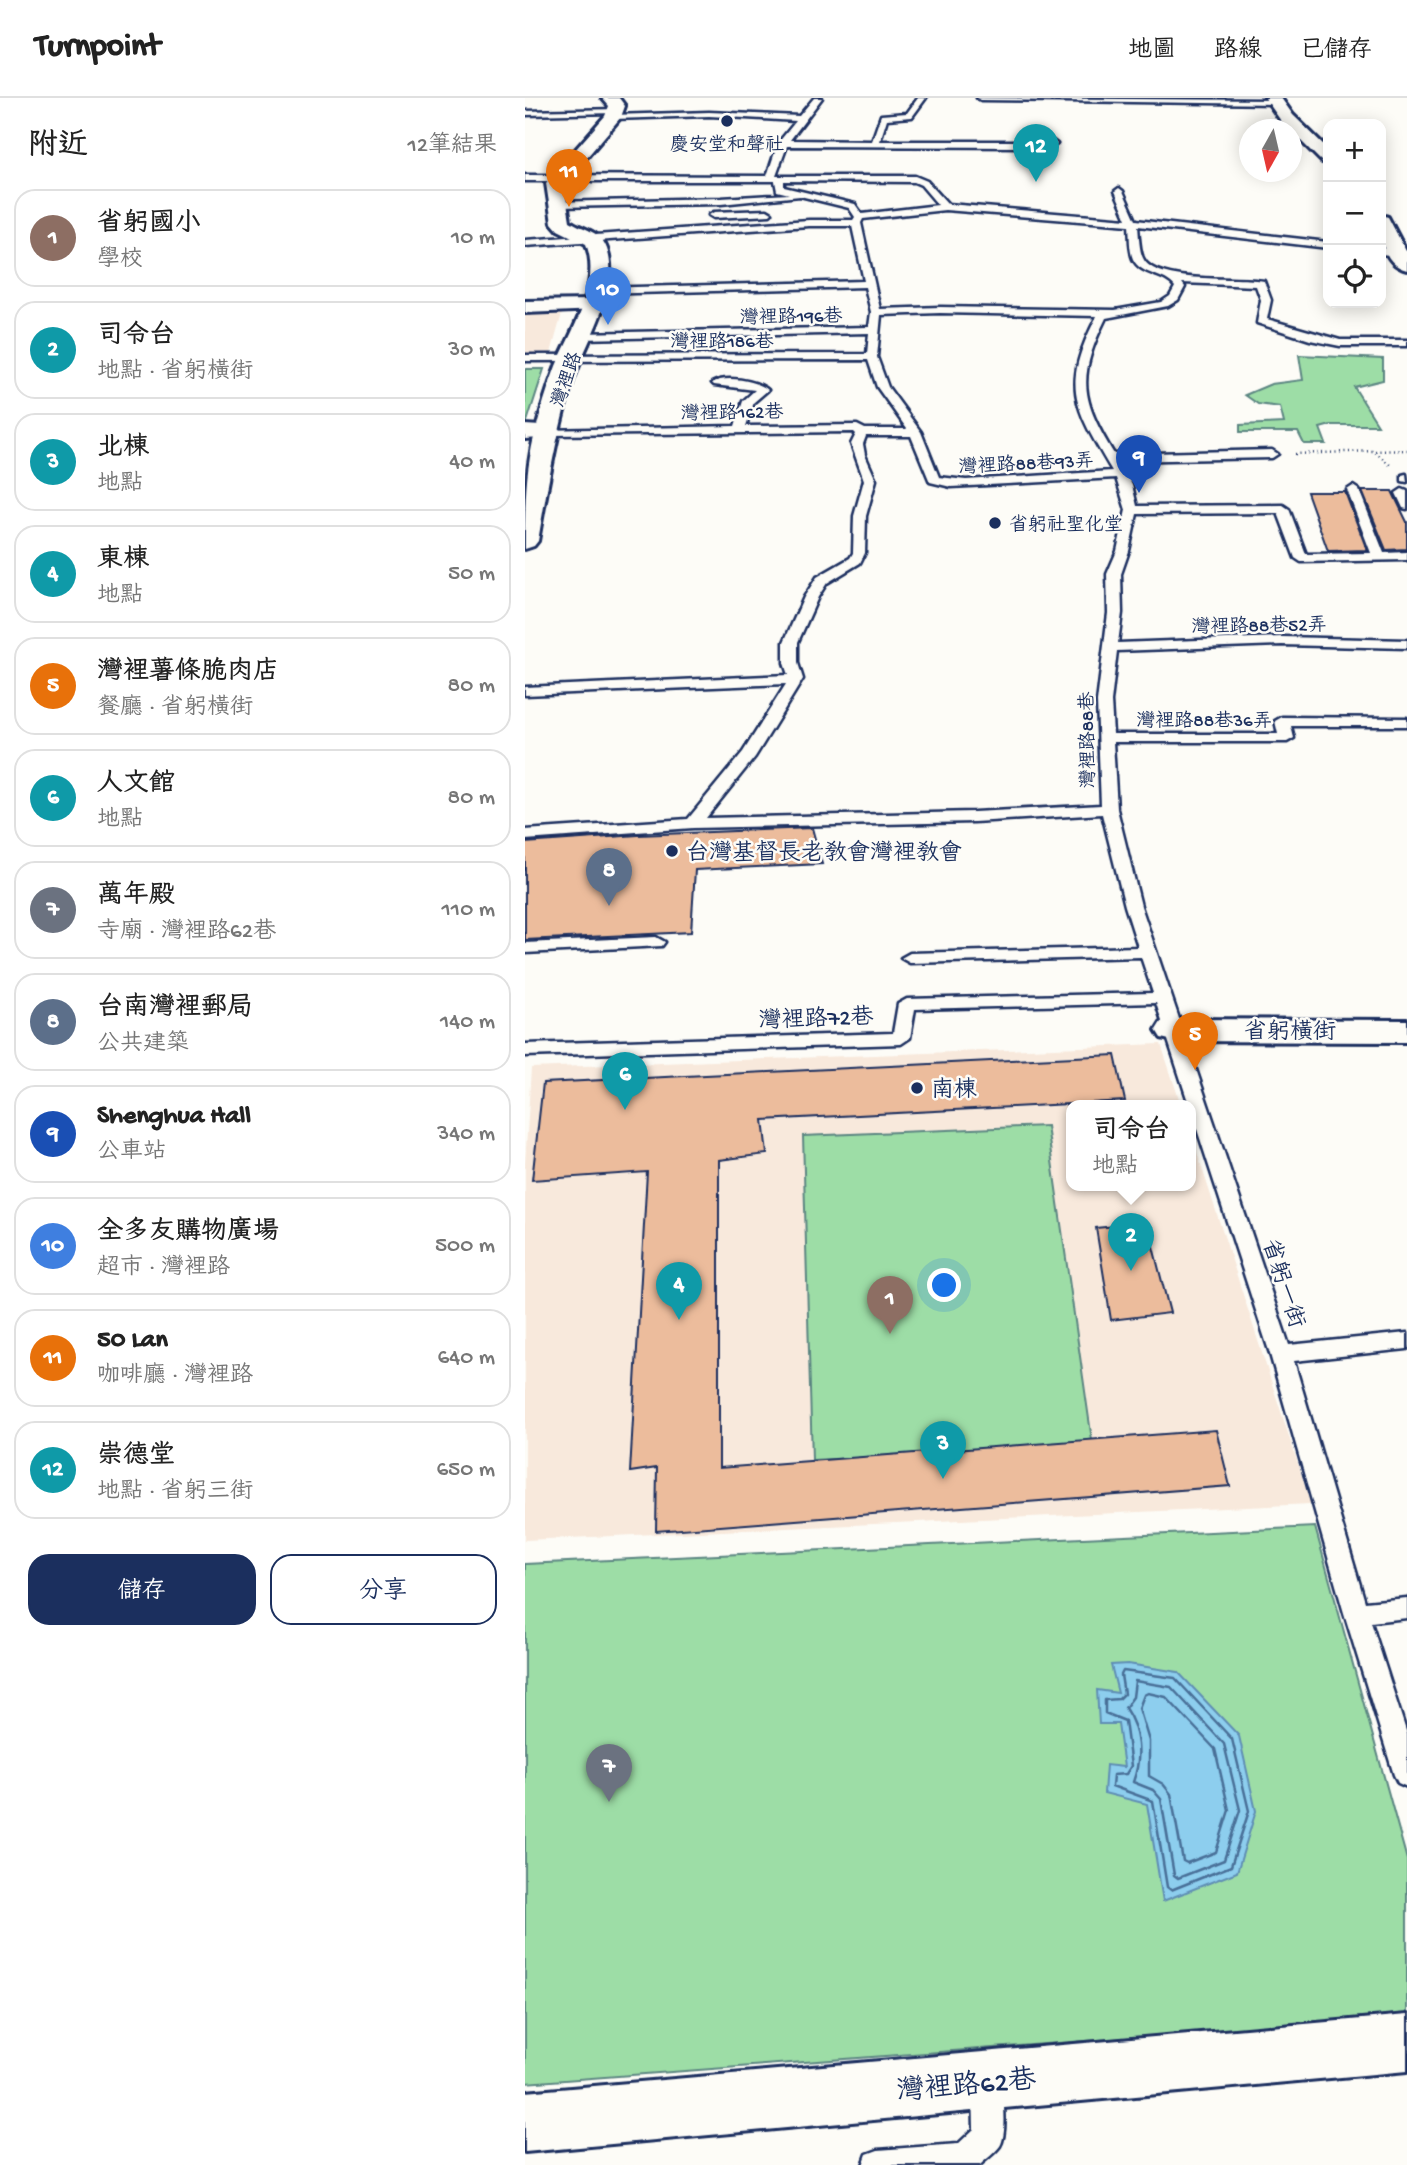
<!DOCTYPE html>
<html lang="zh-TW">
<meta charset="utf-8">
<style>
body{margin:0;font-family:"Gochi Hand","LXGW WenKai TC",sans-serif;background:#f2f2f2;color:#222}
.controls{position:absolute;right:21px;top:21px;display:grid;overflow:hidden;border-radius:14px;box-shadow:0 4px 18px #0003}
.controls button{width:63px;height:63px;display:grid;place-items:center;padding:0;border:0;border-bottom:2px solid #e0e0e0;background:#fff;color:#222;font:35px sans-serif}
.compass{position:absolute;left:714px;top:21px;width:63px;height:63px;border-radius:50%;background:#fff;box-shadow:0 4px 18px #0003;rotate:188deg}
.you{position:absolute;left:420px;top:1188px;width:24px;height:24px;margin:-18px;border:5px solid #fff;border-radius:50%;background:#1a73e8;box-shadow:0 0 0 10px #1a73e833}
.badge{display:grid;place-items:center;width:46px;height:46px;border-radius:50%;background:#1b2f5e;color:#fff;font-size:23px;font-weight:700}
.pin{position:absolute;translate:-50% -58px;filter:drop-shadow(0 2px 4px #0008)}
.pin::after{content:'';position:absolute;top:37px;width:24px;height:21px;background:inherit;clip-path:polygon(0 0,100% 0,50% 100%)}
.popup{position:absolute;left:541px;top:1002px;width:130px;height:91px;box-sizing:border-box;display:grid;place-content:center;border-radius:14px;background:#fff;filter:drop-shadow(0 2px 5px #0005);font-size:23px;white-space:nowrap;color:#767676}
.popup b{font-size:26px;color:#222}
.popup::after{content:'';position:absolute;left:50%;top:100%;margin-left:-14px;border:14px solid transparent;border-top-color:#fff}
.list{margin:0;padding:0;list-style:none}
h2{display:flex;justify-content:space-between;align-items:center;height:91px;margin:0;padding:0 28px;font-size:30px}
h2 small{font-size:23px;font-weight:400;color:#767676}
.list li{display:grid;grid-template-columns:46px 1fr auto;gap:21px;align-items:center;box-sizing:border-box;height:98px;margin:0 14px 14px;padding:0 14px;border:2px solid #e0e0e0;border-radius:21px}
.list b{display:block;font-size:26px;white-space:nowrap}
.list p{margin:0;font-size:23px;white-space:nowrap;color:#767676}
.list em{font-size:23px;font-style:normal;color:#767676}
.actions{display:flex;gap:14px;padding:21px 28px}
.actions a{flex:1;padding:16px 0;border:2px solid #1b2f5e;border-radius:21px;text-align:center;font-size:24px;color:#1b2f5e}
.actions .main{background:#1b2f5e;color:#fff}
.icon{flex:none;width:38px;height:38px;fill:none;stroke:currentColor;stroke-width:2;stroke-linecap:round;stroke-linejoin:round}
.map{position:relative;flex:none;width:882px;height:2067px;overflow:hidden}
header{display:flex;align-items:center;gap:42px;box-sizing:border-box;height:98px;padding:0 35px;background:#fff;border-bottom:2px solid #e0e0e0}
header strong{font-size:33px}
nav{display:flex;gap:38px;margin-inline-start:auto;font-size:24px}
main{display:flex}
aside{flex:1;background:#fff}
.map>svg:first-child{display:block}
</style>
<header>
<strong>Turnpoint</strong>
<nav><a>地圖</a><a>路線</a><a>已儲存</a></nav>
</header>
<main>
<aside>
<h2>附近<small>12筆結果</small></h2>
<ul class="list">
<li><span class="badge" style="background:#8d6e63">1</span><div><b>省躬國小</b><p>學校</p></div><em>10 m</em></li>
<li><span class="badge" style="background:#0f9aa8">2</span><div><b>司令台</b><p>地點 · 省躬橫街</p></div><em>30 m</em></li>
<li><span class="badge" style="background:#0f9aa8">3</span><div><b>北棟</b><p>地點</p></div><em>40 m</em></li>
<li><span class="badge" style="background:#0f9aa8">4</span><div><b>東棟</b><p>地點</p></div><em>50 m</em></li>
<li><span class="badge" style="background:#e8710a">5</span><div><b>灣裡薯條脆肉店</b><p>餐廳 · 省躬橫街</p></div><em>80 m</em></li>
<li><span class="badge" style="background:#0f9aa8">6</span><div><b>人文館</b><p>地點</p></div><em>80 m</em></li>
<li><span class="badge" style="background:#6b7280">7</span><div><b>萬年殿</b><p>寺廟 · 灣裡路62巷</p></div><em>110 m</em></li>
<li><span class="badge" style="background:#5c6f8a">8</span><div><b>台南灣裡郵局</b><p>公共建築</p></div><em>140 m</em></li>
<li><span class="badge" style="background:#1a4fb4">9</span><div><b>Shenghua Hall</b><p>公車站</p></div><em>340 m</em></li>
<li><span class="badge" style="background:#3f7fe0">10</span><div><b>全多友購物廣場</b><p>超市 · 灣裡路</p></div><em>500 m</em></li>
<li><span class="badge" style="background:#e8710a">11</span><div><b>50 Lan</b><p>咖啡廳 · 灣裡路</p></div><em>640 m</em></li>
<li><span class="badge" style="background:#0f9aa8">12</span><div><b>崇德堂</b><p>地點 · 省躬三街</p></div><em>650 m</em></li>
</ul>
<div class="actions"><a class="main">儲存</a><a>分享</a></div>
</aside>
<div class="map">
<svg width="882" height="2067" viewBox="0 0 882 2067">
<rect width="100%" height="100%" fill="#fdfcf7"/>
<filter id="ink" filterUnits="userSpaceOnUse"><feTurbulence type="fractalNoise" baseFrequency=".0143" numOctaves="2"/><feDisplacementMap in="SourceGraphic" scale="14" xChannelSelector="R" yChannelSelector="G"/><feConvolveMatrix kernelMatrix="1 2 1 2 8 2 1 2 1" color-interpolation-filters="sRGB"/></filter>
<g filter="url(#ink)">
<!-- built -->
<path fill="#f8e9dc" d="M0 212H38L26 255H0Z
M636 946 656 1007H546V1087H666V1036L786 1406 0 1442V1067L6 970Z"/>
<!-- green -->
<path fill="#9ddda6" stroke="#5c8682" stroke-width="2" d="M774 257 858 261V282L829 289 853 327H806L795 330 801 346H779L773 334H715V327L759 325 755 309 733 306 720 297 746 286 778 282Z
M0 271H19L0 330Z
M522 1028 568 1349 287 1362 278 1038Z
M790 1429 882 1762V1919L0 1985V1466Z"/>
<!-- water -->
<path fill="#8dceee" stroke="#5f8eb4" stroke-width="2" d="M603 1566 653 1574 714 1638 731 1713 712 1774 638 1803 622 1706 579 1695 581 1667 599 1669 593 1626H574L572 1592 593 1595 586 1567Z"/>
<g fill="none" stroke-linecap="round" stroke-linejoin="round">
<!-- shore -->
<path stroke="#496f98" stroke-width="2.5" d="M598 1573 650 1580 707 1641 724 1713 706 1768 646 1792 642 1789 628 1703 587 1688 588 1677 601 1676 606 1668 600 1623 580 1615V1602L594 1601 599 1596 596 1577Z
M610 1583 646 1589 699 1646 715 1712 699 1762 653 1780 649 1777 636 1701 628 1692 608 1684C617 1660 615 1632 600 1610L608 1599Z
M623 1595 641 1599 690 1651 704 1712 691 1754 662 1765 658 1763 646 1696 638 1686 624 1678V1643L614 1610 619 1597Z"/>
</g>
<!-- building -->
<path fill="#ecbc9c" stroke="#1b2f5e" stroke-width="2" d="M837 393H867L882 424V451L861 452Z
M782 394H820L842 452 803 453Z
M287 730 297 766 170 772 166 834 0 842V745L113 737Z
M590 957 600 1003 238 1022 242 1056 194 1062V1370L691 1332 705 1388 131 1433 132 1370 105 1374 122 1074 7 1082 18 985Z
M622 1125 645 1215 586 1222 571 1130Z"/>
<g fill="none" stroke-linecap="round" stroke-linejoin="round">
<defs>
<path id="service" d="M289 0H297L265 42 347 43 356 17 382 15 393 0H401L387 19 362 21 355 43H528L532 46 528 49 262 48 251 78H390L402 83 423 106 602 121 590 93 594 90 598 93 611 122 803 144V150L613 128C614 137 614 152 618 160 630 187 713 178 739 183L746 202 742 221 815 242H882V248H815L785 242 732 225 736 202 731 188 657 185 660 189 653 202 643 208 581 220C552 279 555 300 589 356L747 352 753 356 747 360 593 363 607 387 612 408 758 407 764 411 781 456 846 455 822 392 828 388 834 392 859 455 882 454V462L776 464 770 460 753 415 612 416 604 453 596 476 597 515 593 545 757 539 882 542V550L757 547 592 553 586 604 588 636H753L750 623 757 619 882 620V628H766L769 640 762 644H588L592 711 616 808 764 1247 882 1235V1251L769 1263 840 1504 882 1500V1520L846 1524 882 1636V1689L873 1685 869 1677 819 1515 745 1256 631 905 390 911 385 940 376 946 0 958V946L368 935 373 906 382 901 628 895 616 859 385 865 376 860 385 855 613 849 600 808 577 716 449 724 168 730 0 742V732L163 721 218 654 261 586 0 597V589L263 577 259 565V544L279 499 292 479 325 460 328 455 329 418 339 382 326 346 331 336 329 334 23 337 17 334 19 332 210 328 218 303 230 292 189 287 187 285C200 277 231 282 243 292L229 304 221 328 332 327 340 331H382L352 289 343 262 0 263V257L342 256 344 235 55 241 50 238 55 235 344 229 346 214 340 189 72 196 67 193 72 190 339 183 327 128H284L0 148V142L284 122H328L330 119 324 110 275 98 196 106 31 109 28 108V104L196 100 264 96 252 93 250 83H0V77L242 78 253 45 271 23 184 18 88 21 84 19 88 17 184 14 274 18ZM259 83 389 84 396 87 413 107 337 116 330 106 259 89ZM420 112 604 127C605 137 604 152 608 161 616 178 640 175 650 189L645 198 636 204 590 212 415 209 355 211 336 125 338 121ZM415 215 572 218C536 288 548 307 587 373L441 382 414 379 396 334 363 289 352 259 356 217ZM341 338H386L405 384 426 389 591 380 601 412 592 453 582 476 583 515 572 604 576 707 449 714 181 720 230 659 278 581 273 565V544L293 499 302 485 335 465 340 455 341 418 351 382 340 357 338 346Z
M452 0 750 2 754 4 750 6 456 2Z
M94 11 91 15 0 17V13Z
M242 112 247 115 245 117 189 120 184 117 189 114Z
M856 150 882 153V159L856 156Z
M881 376 882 384 877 383V377Z
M877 391 882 393V411L878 410 871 395Z
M131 839 140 844 137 848 0 855V845Z
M463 1972 473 1977C479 1991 483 2035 475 2048 470 2055 461 2061 455 2067H338L342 2056 353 2052 433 2046 449 2031 448 1987 453 1977Z"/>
<path id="minor" d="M740 0H756L768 17 803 51V65L797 64 756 23Z
M856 117 863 119 882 155V172C857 166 855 138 856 117Z
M67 202 74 204 77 208 74 212 0 215V203Z
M0 327 31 329 35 334 31 339 0 341Z
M649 921 882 922V944L649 943 636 940 631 932 636 924Z
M882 1917V1973L0 2054V1994Z"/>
<path id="tertiary" d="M77 0H94L100 8 96 19 39 86 45 123C59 132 76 133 82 151 95 189 66 235 53 270 46 286 41 304 37 321 27 361 20 402 13 443L9 448 0 451C0 412 0 377 9 339 15 315 22 291 31 268 46 233 77 186 61 146L33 132 27 125 21 85 80 18 84 8Z"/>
</defs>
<!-- service casing -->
<use href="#service" stroke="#1b2f5e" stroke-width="5"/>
<!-- minor casing -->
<use href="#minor" stroke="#1b2f5e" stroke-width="6"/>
<!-- tertiary casing -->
<use href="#tertiary" stroke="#1b2f5e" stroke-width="6"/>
<!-- path -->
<path stroke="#1b2f5e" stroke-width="2.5" stroke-dasharray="1 3.5" stroke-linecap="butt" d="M850 353 882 352
M770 356 849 353 865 367"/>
<!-- service -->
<use href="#service" fill="#fdfcf7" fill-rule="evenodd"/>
<!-- minor -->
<use href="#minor" fill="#fdfcf7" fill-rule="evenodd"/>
<!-- tertiary -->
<use href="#tertiary" fill="#fdfcf7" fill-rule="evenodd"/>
</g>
</g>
<!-- markers -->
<g fill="#1b2f5e" stroke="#fdfcf7" stroke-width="2.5">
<circle cx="202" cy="23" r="7"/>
<circle cx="470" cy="425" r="7"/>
<circle cx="147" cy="753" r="7"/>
<circle cx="392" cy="990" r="7"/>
</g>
<g text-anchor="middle" stroke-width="5" stroke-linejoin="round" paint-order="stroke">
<!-- far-poi labels -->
<g font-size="19" fill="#1b2f5e" stroke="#fdfcf7">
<text x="202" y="52">慶安堂和聲社</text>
<text x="484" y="432" text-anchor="start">省躬社聖化堂</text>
</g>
<!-- far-street labels -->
<g font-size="19" fill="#1b2f5e" stroke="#fdfcf7">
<text transform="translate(266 217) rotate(-1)" y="7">灣裡路196巷</text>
<text x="197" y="249">灣裡路186巷</text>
<text transform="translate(40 281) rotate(-71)" y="7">灣裡路</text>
<text transform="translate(207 313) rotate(-1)" y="7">灣裡路162巷</text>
<text transform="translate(501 364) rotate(-3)" y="7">灣裡路88巷93弄</text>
<text transform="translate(734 526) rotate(-1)" y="7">灣裡路88巷52弄</text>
<text x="679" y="628">灣裡路88巷36弄</text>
<text transform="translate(561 642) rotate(-91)" y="7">灣裡路88巷</text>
</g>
<!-- poi labels -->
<g font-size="23" fill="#1b2f5e" stroke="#fdfcf7" text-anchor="start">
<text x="161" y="761">台灣基督長老教會灣裡教會</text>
<text x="406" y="998">南棟</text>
</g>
<!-- street labels -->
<g font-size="23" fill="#1b2f5e" stroke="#fdfcf7">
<text transform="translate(291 919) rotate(-2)" y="8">灣裡路72巷</text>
<text x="765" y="940">省躬橫街</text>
<text transform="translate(760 1185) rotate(72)" y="8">省躬一街</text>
</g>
<!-- near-street labels -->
<g font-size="28" fill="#1b2f5e" stroke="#fdfcf7">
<text transform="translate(441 1985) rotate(-5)" y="10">灣裡路62巷</text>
</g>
</g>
</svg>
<div class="controls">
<button>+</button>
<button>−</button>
<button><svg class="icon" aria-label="locate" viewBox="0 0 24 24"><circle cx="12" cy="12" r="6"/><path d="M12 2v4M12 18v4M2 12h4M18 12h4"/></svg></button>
</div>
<svg class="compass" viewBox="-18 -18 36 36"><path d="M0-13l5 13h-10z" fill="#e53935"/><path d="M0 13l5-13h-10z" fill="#767676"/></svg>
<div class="you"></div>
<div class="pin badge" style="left:365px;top:1236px;background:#8d6e63">1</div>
<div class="pin badge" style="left:606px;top:1173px;background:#0f9aa8">2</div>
<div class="popup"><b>司令台</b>地點</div>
<div class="pin badge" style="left:418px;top:1381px;background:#0f9aa8">3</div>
<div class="pin badge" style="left:154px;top:1222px;background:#0f9aa8">4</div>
<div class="pin badge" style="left:670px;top:972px;background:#e8710a">5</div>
<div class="pin badge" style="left:100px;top:1012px;background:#0f9aa8">6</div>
<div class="pin badge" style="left:84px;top:1704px;background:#6b7280">7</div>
<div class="pin badge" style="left:84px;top:808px;background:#5c6f8a">8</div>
<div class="pin badge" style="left:614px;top:395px;background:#1a4fb4">9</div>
<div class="pin badge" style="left:83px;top:227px;background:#3f7fe0">10</div>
<div class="pin badge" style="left:44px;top:109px;background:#e8710a">11</div>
<div class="pin badge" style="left:511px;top:84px;background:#0f9aa8">12</div>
</div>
</main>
